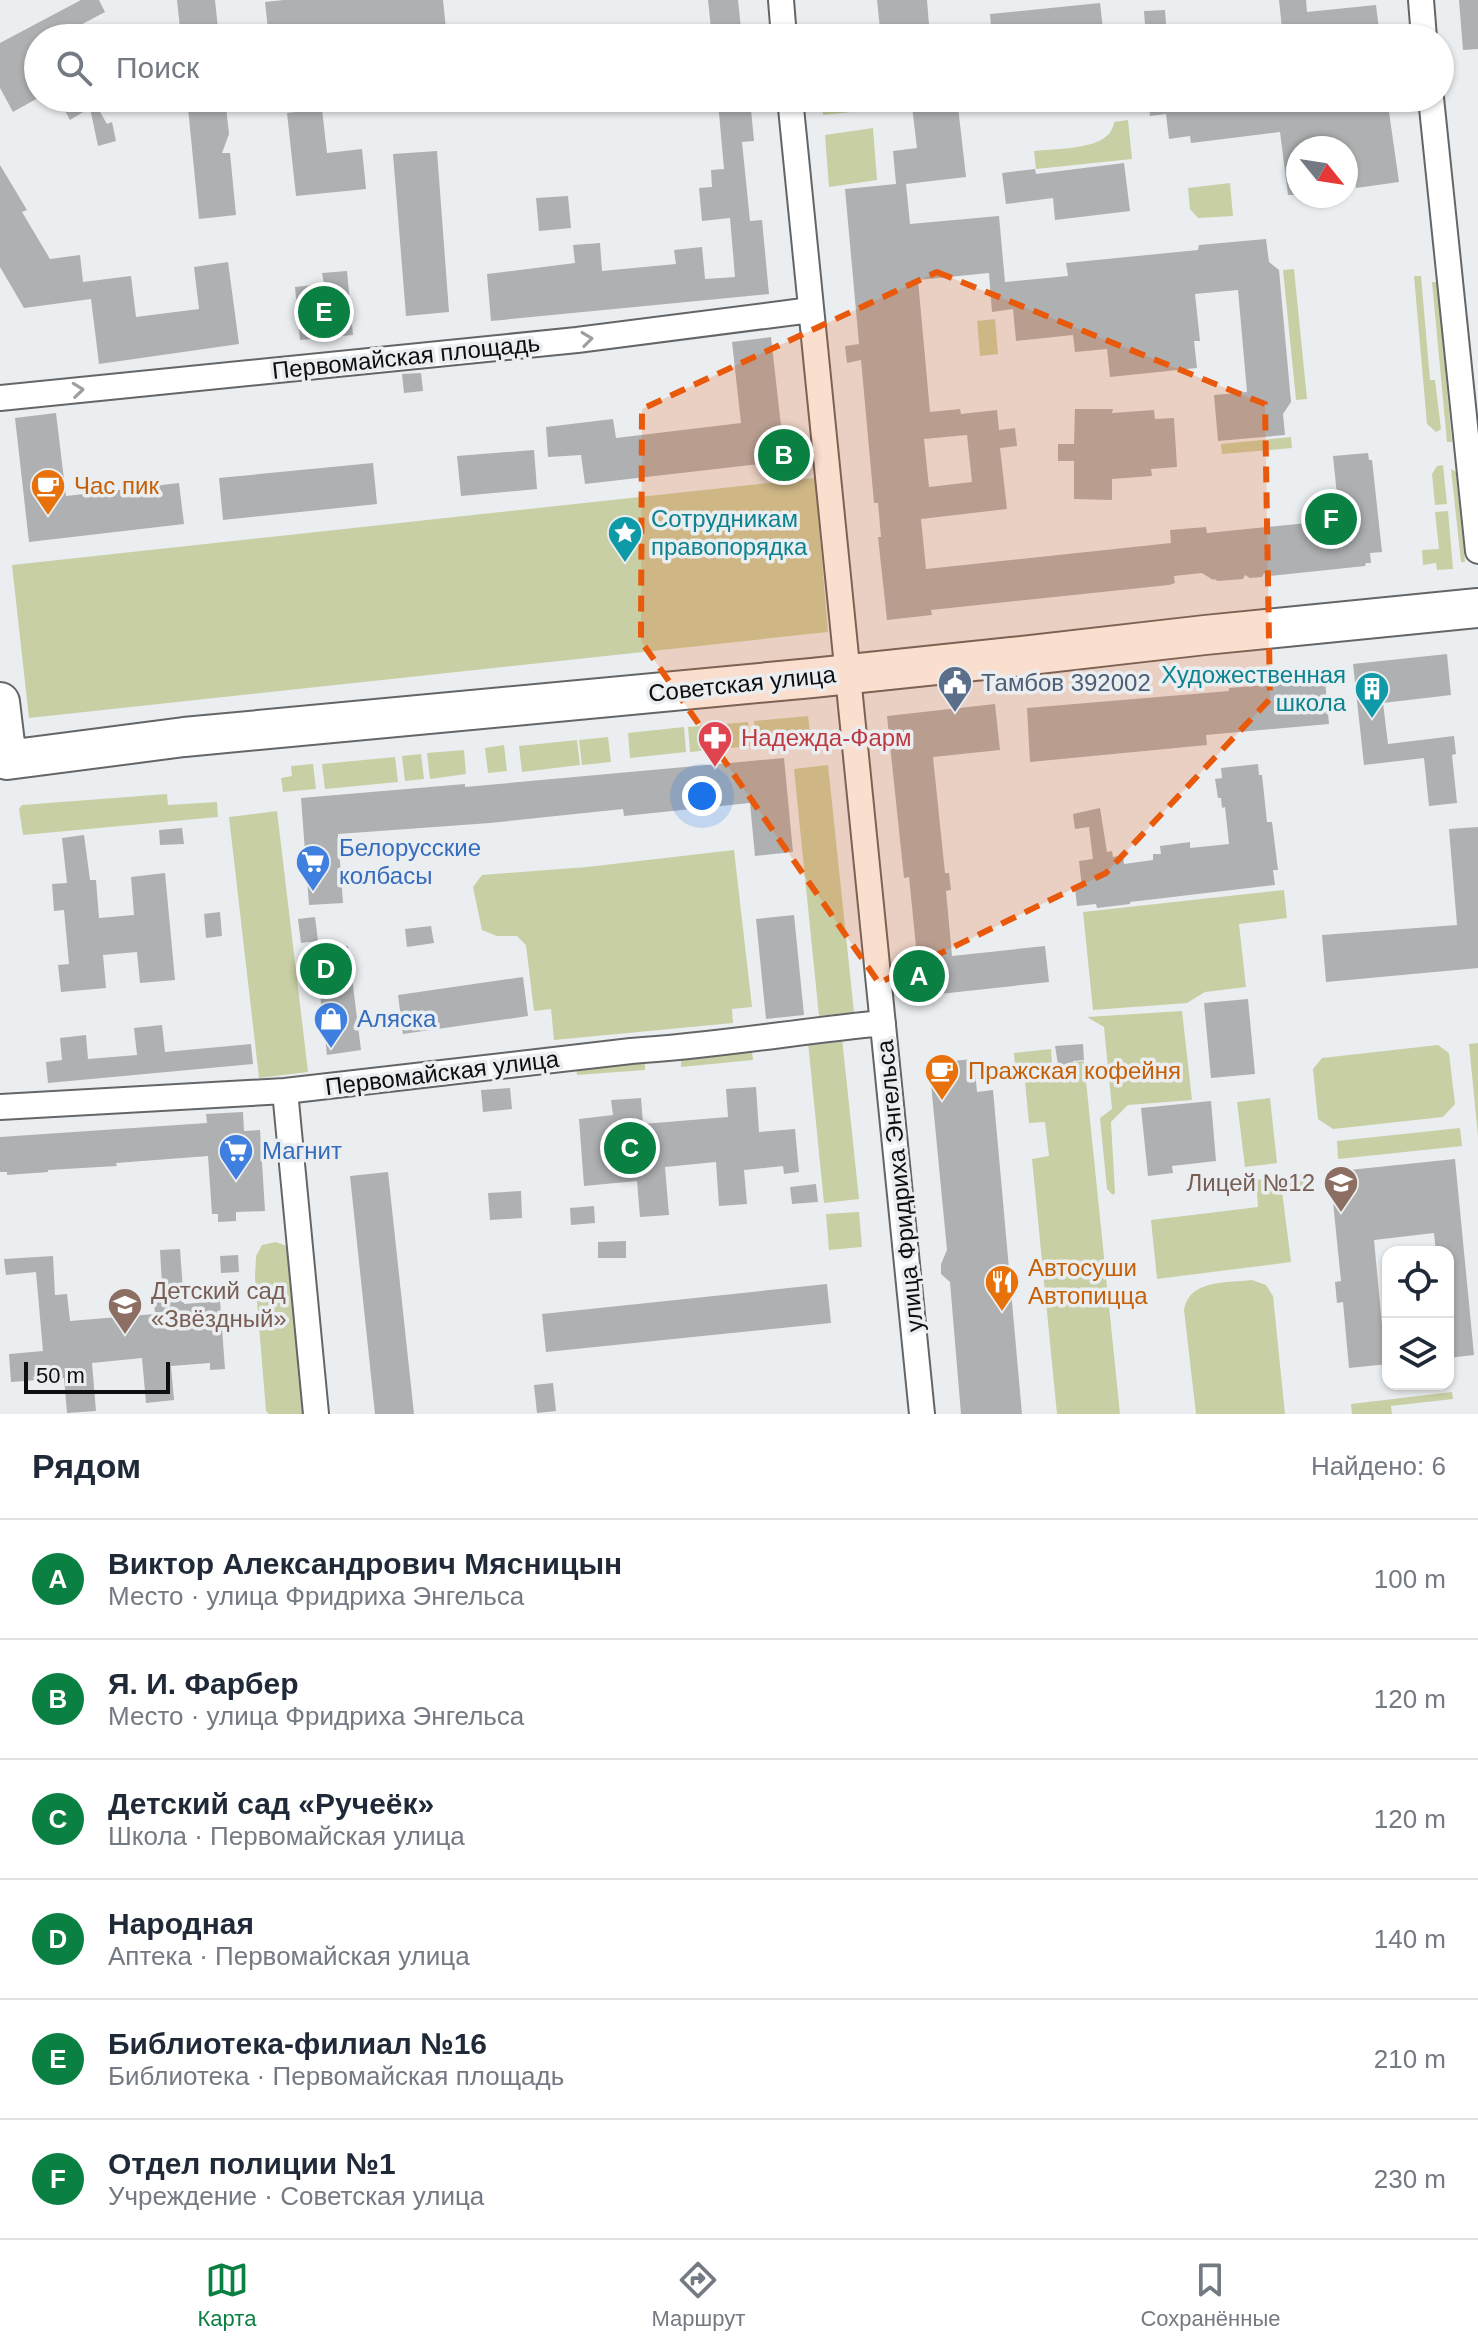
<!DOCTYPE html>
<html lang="ru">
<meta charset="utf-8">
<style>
body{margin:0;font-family:Arial,sans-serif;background:#f2f2f3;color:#1f2937}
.controls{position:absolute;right:24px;bottom:24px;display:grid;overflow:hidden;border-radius:16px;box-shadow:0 2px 6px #0004}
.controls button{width:72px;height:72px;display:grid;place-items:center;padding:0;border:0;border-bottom:2px solid #e0e1e3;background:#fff;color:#1f2937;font:40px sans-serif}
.compass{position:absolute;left:1286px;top:136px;width:72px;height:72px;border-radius:50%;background:#fff;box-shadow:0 2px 6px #0004;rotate:120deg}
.scale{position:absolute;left:24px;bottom:20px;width:146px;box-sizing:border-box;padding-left:8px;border:4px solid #0e0f10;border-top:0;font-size:22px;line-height:28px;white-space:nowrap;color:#0e0f10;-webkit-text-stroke:6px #ebeef0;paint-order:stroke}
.you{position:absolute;left:702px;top:796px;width:28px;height:28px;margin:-20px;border:6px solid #fff;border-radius:50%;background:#1a73e8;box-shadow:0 0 0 12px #1a73e833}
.badge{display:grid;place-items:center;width:52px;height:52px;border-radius:50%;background:#0b8043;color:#fff;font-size:26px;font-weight:700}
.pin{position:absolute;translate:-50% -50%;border:4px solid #fff;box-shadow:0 2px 8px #0006}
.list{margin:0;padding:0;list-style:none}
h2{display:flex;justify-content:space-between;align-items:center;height:104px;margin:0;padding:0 32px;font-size:34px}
h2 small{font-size:26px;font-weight:400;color:#747a83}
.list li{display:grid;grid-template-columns:52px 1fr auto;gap:24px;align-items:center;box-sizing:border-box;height:120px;padding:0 32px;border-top:2px solid #e0e1e3}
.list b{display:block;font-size:30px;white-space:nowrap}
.list p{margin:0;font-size:26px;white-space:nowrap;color:#747a83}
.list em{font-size:26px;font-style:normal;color:#747a83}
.icon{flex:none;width:44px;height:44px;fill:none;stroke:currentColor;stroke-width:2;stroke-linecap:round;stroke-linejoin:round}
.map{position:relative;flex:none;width:1478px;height:1414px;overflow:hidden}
.search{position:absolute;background:#fff;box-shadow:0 2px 6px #0004;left:24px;right:24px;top:24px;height:88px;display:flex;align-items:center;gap:20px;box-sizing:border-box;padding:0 28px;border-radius:44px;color:#747a83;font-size:30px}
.sheet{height:824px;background:#fff}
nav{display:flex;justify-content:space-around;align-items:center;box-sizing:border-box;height:112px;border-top:2px solid #e0e1e3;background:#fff;font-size:22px;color:#747a83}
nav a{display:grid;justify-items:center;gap:4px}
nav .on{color:#0b8043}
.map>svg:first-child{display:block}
</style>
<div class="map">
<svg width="1478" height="1414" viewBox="0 0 1478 1414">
<rect width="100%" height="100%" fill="#ebeef0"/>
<!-- green -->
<path fill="#c8cfa4" d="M821 98H887L876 102 870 110 823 115Z
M1128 120 1132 159 1036 169 1034 151C1058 148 1111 151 1114 122Z
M873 128 877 180 829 187 825 135Z
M1230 183 1233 216 1198 218 1190 209 1188 188Z
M1294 269 1307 399 1296 400 1283 270Z
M1414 276H1421L1430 380H1435L1441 429 1438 431 1436 432 1427 424Z
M1432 282H1437L1452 442H1447Z
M995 319 998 354 980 356 977 321Z
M1291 437 1292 448 1222 454 1221 444Z
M1443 465 1447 504 1435 505 1432 474 1437 466Z
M1451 469 1456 472 1465 562H1461Z
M815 478 828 632 29 718 12 565Z
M1448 511 1453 569 1437 570 1436 563 1423 565 1422 550 1439 549 1435 512Z
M808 716 811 741 757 746 754 721Z
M748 722 750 746 690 752 688 727Z
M684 727 686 752 630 758 628 733Z
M608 737 611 762 582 765 579 740Z
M577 740 580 765 522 772 519 746Z
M504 745 507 771 488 773 485 748Z
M464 750 466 774 430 779 427 753Z
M421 754 424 779 405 781 402 756Z
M395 757 398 782 325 789 322 764Z
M313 764 316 789 283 792 281 778 292 776 291 766Z
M828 765 854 1012 819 1016 794 769Z
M167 794 168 805 217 802 218 817 23 835 19 809 22 805Z
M277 811 308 1072 259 1078 229 817Z
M734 850 752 1007 732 1009 733 1023 554 1040 551 1009 534 1011 526 945 517 936H497L482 930 473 887 482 875 587 867Z
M1284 890 1287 918 1239 924 1246 987 1205 992 1187 1003 1093 1010 1083 912Z
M1182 1011 1192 1100 1128 1105 1111 1122 1115 1193 1113 1195 1107 1189 1100 1118 1112 1109 1104 1027 1087 1017Z
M842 1038 859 1199 824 1203 808 1042Z
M1478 1043V1136L1469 1044Z
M1438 1045 1449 1053 1455 1104 1443 1117 1333 1129 1318 1119 1313 1069 1322 1058Z
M1051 1049 1052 1064 1084 1061 1120 1414H1057L1032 1159 1049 1156 1045 1122 1029 1123 1025 1082 1016 1077 1014 1053Z
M752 1052 753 1060 681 1067V1058Z
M645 1061V1070L577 1075 576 1066Z
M1270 1098 1277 1163 1245 1167 1237 1102Z
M1460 1128 1462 1146 1338 1159 1337 1141Z
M1305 1174 1307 1187 1282 1191 1291 1262 1157 1279 1151 1220 1258 1207 1256 1180Z
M859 1212 862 1247 829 1250 826 1214Z
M276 1242 289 1247 307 1409 302 1414H269L266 1411 255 1277 256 1256 262 1245Z
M1252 1280 1266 1285 1273 1296 1285 1414H1196L1184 1310C1189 1279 1227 1283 1252 1280Z
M1452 1392 1453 1399 1391 1406 1392 1414H1352L1351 1404Z"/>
<!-- building -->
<path fill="#aeb0b2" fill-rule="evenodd" d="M81 0H99L105 12 56 38H38V98L13 112 0 88V43Z
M177 0H215L219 38H181Z
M284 0H443L447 38H269L265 2Z
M708 0H738L742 38H712Z
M877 0H927L930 38H881Z
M1279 0H1306L1307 12 1376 5 1380 38H1283Z
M1459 0H1478V49L1463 50Z
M1100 3 1104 38 992 37 990 14Z
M1165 10 1167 38H1146L1144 11Z
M58 98H108L96 105 107 124 112 122 116 141 98 146 90 108 70 120Z
M187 98H225L229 134 222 153H230L236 215 199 219Z
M911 98H957L966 177 906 184 910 224 999 216 1005 282 1068 276 1066 263 1198 250 1199 245 1266 239 1269 262 1279 270 1291 402 1283 414 1285 435 1218 441 1214 395 1247 392 1238 290 1195 294 1200 341H1194L1197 368 1110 377 1107 349 1075 352 1073 335 1016 341 1013 309 992 312 989 273 918 280 930 412 960 409 961 414 997 410 999 430 1015 428 1017 446 1000 448 1007 509 921 519 926 569 1171 543 1170 530 1206 527 1207 533 1327 521 1326 506 1338 505 1333 456 1368 453 1369 460H1372L1382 552 1370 553 1371 563H1366L1365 566 1269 576 1264 573 1262 577 1250 578 1245 575 1243 579 1218 581 1214 579 1213 580 1202 573 1174 576 1175 583 1169 585 931 610 932 615 887 620 878 537H881L878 503H874L861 360 847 363 845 346 859 344 845 189 896 184 893 151 917 148ZM967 435 972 482 929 487 924 439Z
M1148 98H1226L1228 106 1294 98 1295 110 1345 103 1344 98H1387L1399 182 1356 188 1352 159 1346 160V148H1298V195H1288L1280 132 1191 143 1190 136 1169 139 1166 114 1150 116Z
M750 99 754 141 742 142 750 221 762 220 769 294 491 321 487 274 575 263 573 245 600 243 602 271 676 264 674 250 702 247 705 279 735 277 730 218 702 221 699 188 712 187 711 170 724 169 718 102Z
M322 109 327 153 362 149 366 189 296 196 287 113Z
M437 151 449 312 406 316 393 154Z
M1124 163 1130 211 1055 220 1053 198 1006 204 1002 173 1035 169 1036 174Z
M0 165 27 210 22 212 50 259 80 255 83 282 131 276 136 317 199 309 194 267 228 262 239 344 99 364 91 299 24 308 0 267Z
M568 196 571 228 539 231 536 198Z
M347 271 353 335 300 340 295 287 324 284 322 273Z
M771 337 785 461 585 484 581 455 548 457 546 427 613 419 616 438 741 423 732 342Z
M421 373 423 391 404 393 402 374Z
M1075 409H1113L1112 413 1154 410 1155 419 1174 418 1177 467 1151 469 1152 476 1112 479V500L1074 499V461H1058V444H1074Z
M56 413 66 496 179 483 184 524 29 542 15 418Z
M534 450 537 489 461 496 457 456Z
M373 463 377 504 223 520 219 478Z
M1447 654 1451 695 1383 703 1388 744 1454 736 1456 754 1452 755 1457 803 1429 806 1424 758 1364 765 1353 664Z
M1325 680 1329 724 1206 735 1207 745 1030 762 1027 708 1229 691V688Z
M995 704 1000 750 933 757 945 873H949L951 890 946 891 952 956 1045 946 1049 982 921 996 909 877 904 878 887 716Z
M784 758 793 852 755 856 750 803 624 816 623 809 490 823 338 834 343 903 309 905 301 798 465 784V787Z
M1258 764 1259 775H1262L1267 822H1272L1278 870H1273L1275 885 1130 902V904L1097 908 1096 904 1077 906 1075 888H1082L1079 861 1093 859 1089 827 1075 829 1073 814 1100 808 1107 852 1112 851 1113 857 1123 855 1124 864 1153 860V854H1161L1160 846 1190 842V848L1229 844 1225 807 1222 808 1221 798H1218L1215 779 1222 778 1221 768Z
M1478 827V968L1326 982 1322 935 1457 925 1449 829Z
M182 828 184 844 160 845 159 830Z
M84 835 90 880H96L99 918 134 915 131 877 165 873 175 980 140 983 137 952 103 955 106 988 61 992 58 965 69 964 64 910 54 911 52 884 67 883 62 838Z
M220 912 222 936 206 938 204 914Z
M794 915 804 1015 766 1019 756 919Z
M315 917 318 941 301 943 298 919Z
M431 926 434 943 407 947 405 929Z
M348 946 361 1050 327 1055 315 951Z
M523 977 528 1016 403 1034 398 995Z
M1248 999 1255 1074 1211 1078 1204 1003Z
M162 1025 165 1052 251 1044 253 1064 48 1083 46 1062 62 1060 60 1038 86 1035 88 1059 137 1055 134 1028Z
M1083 1044 1084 1060 1073 1061 1075 1075 1060 1077 1055 1046Z
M974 1059 977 1092 993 1090 1022 1414H961L950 1282 941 1274V1264L947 1250 929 1063Z
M756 1087 759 1132 795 1129 799 1172 784 1174 783 1166 744 1170 747 1204 719 1206 716 1162 665 1167 669 1215 640 1217 637 1181 584 1186 579 1119 613 1115 611 1100 641 1098 643 1124 728 1117 726 1089Z
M510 1088 512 1109 483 1112 481 1090Z
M1211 1101 1216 1161 1172 1166 1173 1173 1148 1176 1141 1108Z
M243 1112 244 1131 260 1130 265 1211 236 1212V1221L218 1222V1214H212L208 1156 116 1163 117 1166 48 1170V1172L7 1175V1172H0V1137L207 1123 206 1114Z
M1455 1159 1474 1355 1448 1358V1252H1436L1434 1233 1374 1240 1382 1325 1388 1324V1364L1349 1368 1343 1302 1337 1303 1335 1282 1341 1281 1330 1172Z
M388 1172 414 1414H375L350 1176Z
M816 1184 818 1202 792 1204 790 1187Z
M521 1191 522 1218 490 1220 488 1193Z
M594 1206 595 1223 571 1225 570 1208Z
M626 1241V1258H598V1242Z
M180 1249 184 1304 220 1301 225 1369 210 1370V1363L171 1366 174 1400 146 1403 142 1358 92 1363 96 1411 67 1413 64 1378 11 1382 9 1354 43 1351 36 1272 6 1275 4 1259 53 1256 55 1295 67 1294 70 1321 155 1314 153 1286 162 1285 160 1250Z
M238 1255 239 1272 221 1273 220 1256Z
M827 1284 831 1323 546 1352 542 1314Z
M553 1383 556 1411 537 1413 534 1385Z"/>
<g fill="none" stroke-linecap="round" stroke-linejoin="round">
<defs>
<path id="street" d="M781 0 784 38
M1421 0 1424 38
M790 98 922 1414
M1431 98 1478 551
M0 398 577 340 811 310
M285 1091 316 1414
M0 1107 285 1091 631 1051C715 1046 799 1031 883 1023"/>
<path id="primary" d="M0 702 7 760 184 737 812 678 1012 657 1205 635 1478 608"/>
</defs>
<!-- street casing -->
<use href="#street" stroke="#636567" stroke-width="28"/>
<!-- primary casing -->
<use href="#primary" stroke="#636567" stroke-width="42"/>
<!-- street -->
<use href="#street" stroke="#fff" stroke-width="24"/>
<!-- primary -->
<use href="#primary" stroke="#fff" stroke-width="38"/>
</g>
<!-- one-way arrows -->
<defs><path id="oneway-chevron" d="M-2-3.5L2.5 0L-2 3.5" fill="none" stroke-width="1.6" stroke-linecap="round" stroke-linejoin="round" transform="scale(2)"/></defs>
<g stroke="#9f9f9f">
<use href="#oneway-chevron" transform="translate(587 339) rotate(-7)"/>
<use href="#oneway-chevron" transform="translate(78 390) rotate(-6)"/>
</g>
<!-- marked area -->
<path fill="#e8590c" fill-opacity="0.2" stroke="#e8590c" stroke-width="6" stroke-dasharray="16 10" stroke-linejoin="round" d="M937 272 1265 404 1270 699 1106 873 879 983 641 641 642 409Z"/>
<!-- icons -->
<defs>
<symbol id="cafe-pin" viewBox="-11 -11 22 30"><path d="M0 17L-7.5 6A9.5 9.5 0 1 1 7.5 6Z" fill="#e8710a" stroke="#ebeef0"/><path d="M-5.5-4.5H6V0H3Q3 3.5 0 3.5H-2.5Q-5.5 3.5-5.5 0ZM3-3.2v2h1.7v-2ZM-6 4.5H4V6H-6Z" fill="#fff"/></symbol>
<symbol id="sight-pin" viewBox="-11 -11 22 30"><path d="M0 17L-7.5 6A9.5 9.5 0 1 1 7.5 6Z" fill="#0f9aa8" stroke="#ebeef0"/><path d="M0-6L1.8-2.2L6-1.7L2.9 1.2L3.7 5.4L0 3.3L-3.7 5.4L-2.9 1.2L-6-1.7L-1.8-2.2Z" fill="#fff"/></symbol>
<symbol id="civic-pin" viewBox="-11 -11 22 30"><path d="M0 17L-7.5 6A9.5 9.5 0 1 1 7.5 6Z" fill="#5c6f8a" stroke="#ebeef0"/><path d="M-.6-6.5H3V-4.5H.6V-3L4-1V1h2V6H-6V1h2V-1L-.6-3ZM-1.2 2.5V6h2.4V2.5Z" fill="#fff"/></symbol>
<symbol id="building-pin" viewBox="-11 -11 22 30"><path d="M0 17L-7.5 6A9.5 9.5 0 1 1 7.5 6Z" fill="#0f9aa8" stroke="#ebeef0"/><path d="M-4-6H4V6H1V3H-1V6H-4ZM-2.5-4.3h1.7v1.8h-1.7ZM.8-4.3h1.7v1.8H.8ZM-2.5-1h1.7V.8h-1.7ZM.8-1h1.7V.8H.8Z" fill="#fff"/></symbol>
<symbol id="pharmacy-pin" viewBox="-11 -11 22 30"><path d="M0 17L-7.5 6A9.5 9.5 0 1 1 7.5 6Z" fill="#e0444e" stroke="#ebeef0"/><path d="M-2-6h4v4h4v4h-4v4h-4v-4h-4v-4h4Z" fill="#fff"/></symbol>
<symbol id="supermarket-pin" viewBox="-11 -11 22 30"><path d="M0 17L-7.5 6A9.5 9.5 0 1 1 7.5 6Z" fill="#3f7fe0" stroke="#ebeef0"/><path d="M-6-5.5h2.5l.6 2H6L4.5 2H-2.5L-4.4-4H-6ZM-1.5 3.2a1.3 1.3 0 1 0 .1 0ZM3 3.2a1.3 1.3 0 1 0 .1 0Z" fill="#fff"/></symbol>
<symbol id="shop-pin" viewBox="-11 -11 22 30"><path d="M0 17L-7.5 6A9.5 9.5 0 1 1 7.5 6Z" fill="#3f7fe0" stroke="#ebeef0"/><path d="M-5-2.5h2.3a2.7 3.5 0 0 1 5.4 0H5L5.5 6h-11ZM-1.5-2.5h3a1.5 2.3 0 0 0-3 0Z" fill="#fff"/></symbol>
<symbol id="school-pin" viewBox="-11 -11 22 30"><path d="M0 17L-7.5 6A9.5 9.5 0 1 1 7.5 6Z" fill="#8d6e63" stroke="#ebeef0"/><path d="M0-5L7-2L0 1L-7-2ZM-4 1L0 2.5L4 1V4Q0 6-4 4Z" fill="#fff"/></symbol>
<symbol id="restaurant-pin" viewBox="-11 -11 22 30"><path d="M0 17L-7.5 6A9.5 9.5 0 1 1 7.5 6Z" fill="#e8710a" stroke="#ebeef0"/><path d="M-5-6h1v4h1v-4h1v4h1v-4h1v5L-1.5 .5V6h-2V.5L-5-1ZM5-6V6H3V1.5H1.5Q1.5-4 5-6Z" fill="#fff"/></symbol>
</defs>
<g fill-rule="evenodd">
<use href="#cafe-pin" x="28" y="466" width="40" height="54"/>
<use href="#sight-pin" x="605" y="513" width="40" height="54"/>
<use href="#civic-pin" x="935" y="663" width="40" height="54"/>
<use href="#building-pin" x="1352" y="669" width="40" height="54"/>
<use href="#pharmacy-pin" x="695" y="718" width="40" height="54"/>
<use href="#supermarket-pin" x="293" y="842" width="40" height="54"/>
<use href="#shop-pin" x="311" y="999" width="40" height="54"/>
<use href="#cafe-pin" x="922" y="1051" width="40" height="54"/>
<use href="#supermarket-pin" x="216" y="1131" width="40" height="54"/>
<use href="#school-pin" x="1321" y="1163" width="40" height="54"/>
<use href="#restaurant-pin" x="982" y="1262" width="40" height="54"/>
<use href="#school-pin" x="105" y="1285" width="40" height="54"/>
</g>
<g text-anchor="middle" stroke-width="7" stroke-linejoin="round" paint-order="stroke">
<!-- street labels -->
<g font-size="24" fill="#0e0f10" stroke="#ebeef0">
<text transform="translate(406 357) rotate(-6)" y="8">Первомайская площадь</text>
<text transform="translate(742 684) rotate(-6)" y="8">Советская улица</text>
<text transform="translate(442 1073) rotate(-7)" y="8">Первомайская улица</text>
<text transform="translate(900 1186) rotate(-96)" y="8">улица Фридриха Энгельса</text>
</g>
<!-- food labels -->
<g font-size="24" fill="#c56008" stroke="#ebeef0" text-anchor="start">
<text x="74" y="494">Час пик</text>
<text x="968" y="1079">Пражская кофейня</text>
<text x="1028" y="1276">Автосуши<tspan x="1028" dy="28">Автопицца</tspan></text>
</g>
<!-- culture labels -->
<g font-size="24" fill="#0d838f" stroke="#ebeef0" text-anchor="start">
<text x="651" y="527">Сотрудникам<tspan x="651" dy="28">правопорядка</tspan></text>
<text x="1346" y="683" text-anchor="end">Художественная<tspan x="1346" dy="28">школа</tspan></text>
</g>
<!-- service labels -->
<g font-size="24" fill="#4e5e75" stroke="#ebeef0" text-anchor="start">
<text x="981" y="691">Тамбов 392002</text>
</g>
<!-- health labels -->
<g font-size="24" fill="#be3a42" stroke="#ebeef0" text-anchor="start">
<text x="741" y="746">Надежда-Фарм</text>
</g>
<!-- shop labels -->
<g font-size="24" fill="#366cbe" stroke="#ebeef0" text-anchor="start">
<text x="339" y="856">Белорусские<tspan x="339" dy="28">колбасы</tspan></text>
<text x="357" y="1027">Аляска</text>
<text x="262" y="1159">Магнит</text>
</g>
<!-- education labels -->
<g font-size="24" fill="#785e54" stroke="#ebeef0" text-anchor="end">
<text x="1315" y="1191">Лицей №12</text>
<text x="151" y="1299" text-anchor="start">Детский сад<tspan x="151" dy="28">«Звёздный»</tspan></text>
</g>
</g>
</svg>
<div class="controls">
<button><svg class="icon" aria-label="locate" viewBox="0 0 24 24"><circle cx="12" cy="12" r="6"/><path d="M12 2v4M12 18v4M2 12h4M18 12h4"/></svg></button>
<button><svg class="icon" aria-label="layers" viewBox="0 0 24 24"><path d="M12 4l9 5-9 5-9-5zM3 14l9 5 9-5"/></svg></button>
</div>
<svg class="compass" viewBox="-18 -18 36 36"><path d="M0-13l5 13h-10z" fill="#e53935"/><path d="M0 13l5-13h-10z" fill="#747a83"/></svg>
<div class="scale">50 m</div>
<div class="you"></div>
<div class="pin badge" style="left:919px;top:976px">A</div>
<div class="pin badge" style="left:784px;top:455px">B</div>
<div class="pin badge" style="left:630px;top:1148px">C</div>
<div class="pin badge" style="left:326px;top:969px">D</div>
<div class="pin badge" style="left:324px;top:312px">E</div>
<div class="pin badge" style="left:1331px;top:519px">F</div>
<div class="search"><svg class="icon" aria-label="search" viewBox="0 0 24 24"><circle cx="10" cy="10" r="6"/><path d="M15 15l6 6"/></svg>Поиск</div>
</div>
<section class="sheet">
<h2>Рядом<small>Найдено: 6</small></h2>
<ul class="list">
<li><span class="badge">A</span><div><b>Виктор Александрович Мясницын</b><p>Место · улица Фридриха Энгельса</p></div><em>100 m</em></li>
<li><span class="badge">B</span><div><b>Я. И. Фарбер</b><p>Место · улица Фридриха Энгельса</p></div><em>120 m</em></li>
<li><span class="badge">C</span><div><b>Детский сад «Ручеёк»</b><p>Школа · Первомайская улица</p></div><em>120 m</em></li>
<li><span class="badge">D</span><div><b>Народная</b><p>Аптека · Первомайская улица</p></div><em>140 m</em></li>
<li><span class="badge">E</span><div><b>Библиотека-филиал №16</b><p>Библиотека · Первомайская площадь</p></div><em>210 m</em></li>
<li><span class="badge">F</span><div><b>Отдел полиции №1</b><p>Учреждение · Советская улица</p></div><em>230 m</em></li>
</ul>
</section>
<nav>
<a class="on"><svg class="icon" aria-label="map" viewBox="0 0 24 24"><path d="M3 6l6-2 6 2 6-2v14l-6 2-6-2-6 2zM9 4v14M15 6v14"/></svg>Карта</a>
<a><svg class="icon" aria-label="directions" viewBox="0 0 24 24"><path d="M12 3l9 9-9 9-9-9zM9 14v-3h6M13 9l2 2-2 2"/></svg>Маршрут</a>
<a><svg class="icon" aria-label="saved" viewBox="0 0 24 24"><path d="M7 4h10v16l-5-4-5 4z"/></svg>Сохранённые</a>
</nav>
